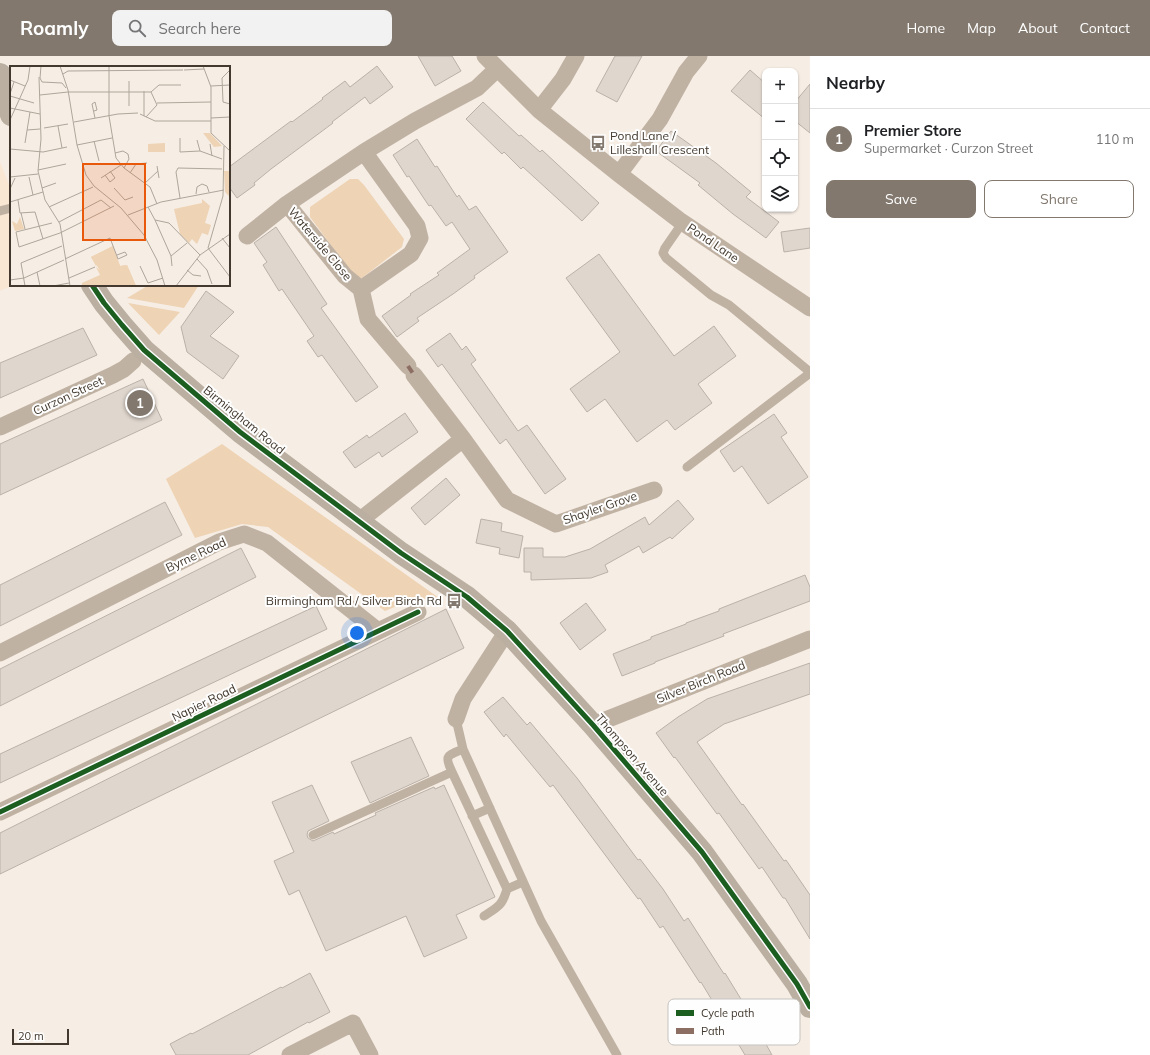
<!DOCTYPE html>
<meta charset="utf-8">
<style>
body{margin:0;font-family:Mulish,sans-serif;background:#f2f2f2;color:#202124}
.controls{position:absolute;right:12px;top:12px;display:grid;overflow:hidden;border-radius:8px;box-shadow:0 1px 3px #0004}
.controls button{width:36px;height:36px;display:grid;place-items:center;padding:0;border:0;border-bottom:1px solid #e0e0e0;background:#fff;color:#202124;font:20px sans-serif}
.scale{position:absolute;left:12px;bottom:10px;width:57px;box-sizing:border-box;padding-left:4px;border:2px solid #43392e;border-top:0;font-size:11px;line-height:14px;white-space:nowrap;color:#43392e;-webkit-text-stroke:3px #fefefe;paint-order:stroke}
.you{position:absolute;left:357px;top:577px;width:14px;height:14px;margin:-10px;border:3px solid #fff;border-radius:50%;background:#1a73e8;box-shadow:0 0 0 6px #1a73e833}
.badge{display:grid;place-items:center;width:26px;height:26px;border-radius:50%;background:#82786e;color:#fff;font-size:13px;font-weight:700}
.pin{position:absolute;translate:-50% -50%;border:2px solid #fff;box-shadow:0 1px 4px #0006}
.list{margin:0;padding:0;list-style:none}
h2{display:flex;justify-content:space-between;align-items:center;height:52px;margin:0;padding:0 16px;font-size:17px}
h2 small{font-size:13px;font-weight:400;color:#757577}
.list li{display:grid;grid-template-columns:26px 1fr auto;gap:12px;align-items:center;box-sizing:border-box;height:60px;padding:0 16px;border-top:1px solid #e0e0e0}
.list b{display:block;font-size:15px;white-space:nowrap}
.list p{margin:0;font-size:13px;white-space:nowrap;color:#757577}
.list em{font-size:13px;font-style:normal;color:#757577}
.actions{display:flex;gap:8px;padding:12px 16px}
.actions a{flex:1;padding:9px 0;border:1px solid #82786e;border-radius:8px;text-align:center;font-size:14px;color:#82786e}
.actions .main{background:#82786e;color:#fff}
.icon{flex:none;width:22px;height:22px;fill:none;stroke:currentColor;stroke-width:2;stroke-linecap:round;stroke-linejoin:round}
.map{position:relative;flex:none;width:810px;height:999px;overflow:hidden}
header{display:flex;align-items:center;gap:24px;box-sizing:border-box;height:56px;padding:0 20px;background:#82786e;color:#fff}
header strong{font-size:19px}
nav{display:flex;gap:22px;margin-inline-start:auto;font-size:14px}
.search{width:280px;height:36px;background:#f2f2f2;display:flex;align-items:center;gap:10px;box-sizing:border-box;padding:0 14px;border-radius:8px;color:#757577;font-size:15px}
main{display:flex}
aside{flex:1;background:#fff}
.map>svg:first-child{display:block}
</style>
<header>
<strong>Roamly</strong>
<div class="search"><svg class="icon" aria-label="search" viewBox="0 0 24 24"><circle cx="10" cy="10" r="6"/><path d="M15 15l6 6"/></svg>Search here</div>
<nav><a>Home</a><a>Map</a><a>About</a><a>Contact</a></nav>
</header>
<main>
<div class="map">
<svg width="810" height="999" viewBox="0 0 810 999">
<rect width="100%" height="100%" fill="#f6ede4"/>
<!-- built -->
<path fill="#f9e7d4" d="M0 106 11 133V229H13L0 235Z"/>
<!-- green -->
<path fill="#eed3b4" d="M350 123H358L364 129 404 183 402 191 362 222 354 220 310 161V151Z
M149 229H199L184 252 127 242Z
M128 247 180 256 159 279Z
M222 388 439 542 414 543 385 555 268 471 242 468 195 482 166 423Z"/>
<!-- building -->
<path fill="#dfd6cd" stroke="#bab2a9" d="M418 0H452L461 15 435 30Z
M615 0H642L617 46 596 35Z
M377 10 393 31 370 48 365 41 332 66 333 67 271 113 254 127 255 129 237 142 229 131V111L291 65 292 66 323 43 322 42 345 25 350 31Z
M750 14 765 27V63L731 35Z
M810 28V77L795 65V46Z
M483 46 519 80 521 79 540 96 542 94 599 147 582 165 523 111 521 113 504 96 502 98 466 63Z
M671 75 716 107 751 136 746 141 779 166 766 182 733 158 698 129 700 127 656 95Z
M417 83 435 111 437 110 457 141 459 139 469 154 476 150 508 196 474 220 475 222 453 238 417 262 419 265 397 281 382 260 411 239 410 238 439 219 437 217 470 193 452 166 446 170 431 149 429 150 409 120 407 121 393 99Z
M276 171 327 248 321 252 378 331 356 346 322 299 318 301 307 285 314 280 282 233 279 235 263 209 267 206 254 187Z
M810 172V192L784 196 781 176Z
M599 198 674 300 714 270 736 300 698 328 712 347 675 374 667 364 637 386 605 343 587 356 570 333 620 296 566 222Z
M206 235 234 256 210 280 239 300 223 323 187 296 181 271Z
M83 272 97 299 0 342V307Z
M450 277 462 294 466 290 476 304 471 308 518 375 527 369 566 423 545 438 506 383 500 388 442 308 438 311 426 294Z
M143 323 162 364 0 439V388Z
M405 357 418 376 382 401 379 396 355 412 343 396 367 379 369 382Z
M774 358 787 377 781 381 808 421 768 448 742 410 734 416 720 395Z
M446 422 460 439 425 469 411 452Z
M678 444 694 463 672 483 670 481 643 497 639 490 605 509 608 516 591 522 531 524V516H524V492H543V501H565L590 493 645 461 649 469Z
M165 446 182 479 0 570V529Z
M481 463 502 467 501 475 523 480 519 502 499 498 500 492 476 487Z
M241 492 256 521 0 650V613Z
M805 519 810 531V545L723 578 724 580 655 606V607L622 620 613 598 651 583V581L686 568V567L719 555V553Z
M586 547 606 574 580 594 560 567Z
M316 550 327 573 0 727V698Z
M446 553 464 592 0 818V777Z
M810 607V638L724 668 697 686 742 749 743 748 784 805 786 804 810 839V883L785 842H783L762 811 759 813 719 757 717 758 675 701 674 702 656 677 678 661 707 643Z
M503 641 527 669 530 666 577 722 638 804 640 803 663 833 684 865 688 862 724 918 725 917 758 971 757 972 772 999H745L701 926 700 927 663 870 660 872 640 842 638 843 553 729 550 731 506 678 504 681 484 656Z
M411 681 429 720 370 747 351 706Z
M312 729 329 765 308 775 307 779 308 782 313 785 333 776 334 778 376 759 375 757 434 731 435 733 444 729 495 841 456 859 467 882 424 901 406 860 326 895 299 834 289 839 274 805 294 796 272 746Z
M310 917 330 956 309 967 308 966 248 999H176L170 988 191 977 192 978 281 931 282 932Z"/>
<g fill="none" stroke-linecap="round" stroke-linejoin="round">
<!-- service -->
<path stroke="#c0b2a3" stroke-width="9" d="M0 155 11 152
M683 166 665 192 663 197 666 202 711 239 729 249 810 316
M687 411 810 317
M456 663 463 693 541 865 617 999
M463 693C447 700 444 699 452 716L507 833 523 826
M472 760 490 752
M313 779 452 716
M484 860C498 851 502 850 507 833"/>
<!-- minor -->
<path stroke="#c0b2a3" stroke-width="17" d="M485 0 539 54 619 118 679 164 810 252
M539 54 563 23 576 0
M619 118 660 63 686 16 699 0
M287 148 345 220 361 233 411 198 420 182 417 170 364 96
M247 180 287 148 364 96 415 65 477 32 497 13
M361 233 368 263 408 310
M414 319 463 383 507 444 556 468 654 434
M0 371 113 319 124 313 133 305
M359 465 463 383
M0 597 219 486 244 478 267 487 378 575
M456 663 463 643 507 575
M593 669 810 583
M0 756 418 556
M290 999 353 967 370 999"/>
<!-- trunk -->
<path stroke="#baafa0" stroke-width="22" d="M0 18 11 59
M92 229 104 247 122 269 144 294 240 376 401 497 467 541 507 575 593 669 702 796 797 928 810 951"/>
<!-- quiet -->
<path stroke="#8d6e63" stroke-width="4" stroke-dasharray="8 4" stroke-linecap="butt" d="M408 310 414 319"/>
<defs>
<path id="cycleway" d="M92 229 104 247 122 269 144 294 240 376 401 497 467 541 507 575 593 669 702 796 797 928 810 951
M0 756 418 556"/>
</defs>
<!-- cycleway casing -->
<use href="#cycleway" stroke="#fefefe" stroke-width="8"/>
<!-- cycleway -->
<use href="#cycleway" stroke="#1b5e20" stroke-width="5"/>
</g>
<!-- icons -->
<defs>
<symbol id="bus-bare" viewBox="-9 -9 18 18"><path d="M-5-6H5V4H4V6H2V4H-2V6H-4V4H-5ZM-3.5-4V0h7V-4ZM-3.5 1.2v1.5H-2V1.2ZM2 1.2v1.5H3.5V1.2Z" fill="#82786e" stroke="#fefefe" stroke-width="2.5" paint-order="stroke"/></symbol>
</defs>
<g fill-rule="evenodd">
<use href="#bus-bare" x="587" y="76" width="22" height="22"/>
<use href="#bus-bare" x="443" y="534" width="22" height="22"/>
</g>
<g text-anchor="middle" stroke-width="4" stroke-linejoin="round" paint-order="stroke">
<!-- poi labels -->
<g font-size="12" fill="#43392e" stroke="#fefefe" text-anchor="start">
<text x="610" y="84">Pond Lane /<tspan x="610" dy="14">Lilleshall Crescent</tspan></text>
<text x="442" y="549" text-anchor="end">Birmingham Rd / Silver Birch Rd</text>
</g>
<!-- street labels -->
<g font-size="12" fill="#43392e" stroke="#fefefe">
<text transform="translate(713 187) rotate(34)" y="4">Pond Lane</text>
<text transform="translate(320 188) rotate(50)" y="4">Waterside Close</text>
<text transform="translate(68 340) rotate(-25)" y="4">Curzon Street</text>
<text transform="translate(244 364) rotate(39)" y="4">Birmingham Road</text>
<text transform="translate(600 452) rotate(-19)" y="4">Shayler Grove</text>
<text transform="translate(196 499) rotate(-25)" y="4">Byrne Road</text>
<text transform="translate(701 626) rotate(-22)" y="4">Silver Birch Road</text>
<text transform="translate(204 647) rotate(-26)" y="4">Napier Road</text>
<text transform="translate(632 699) rotate(49)" y="4">Thompson Avenue</text>
</g>
</g>
<!-- overview -->
<g transform="translate(10 10)">
<rect width="220" height="220" fill="#f6ede4"/>
<path d="M193 67H200L212 80 204 81ZM155 77V86H138V78ZM214 105H220V131L215 126ZM10 151 14 163 5 165 2 155 7 158ZM103 180 110 200 117 199 126 220H72L90 210 91 206 81 191Z" fill="#eed3b4"/>
<path d="M103 180 110 200 117 199 126 220 118 217 113 209 115 203 104 201 102 194 99 193 101 190 100 187 90 193 86 200 81 191ZM86 201 92 206 91 211 77 220H72V217L90 209Z" fill="#eed3b4"/>
<path d="M192 133 200 140 195 157 201 159 198 169 192 167 187 178 182 173 179 177 170 168 164 143 192 137Z" fill="#eed3b4"/>
<path fill="none" stroke="#aea59b" stroke-width="1" d="M31 0 30 12 32 16 52 17 56 22M50 0 58 24 67 79 76 109 84 120 111 142 134 169 147 194 155 220M99 0V50L106 92 114 102 140 121 147 138M193 0 201 21V67L220 85M174 4 194 3M220 4 212 12 213 36 220 38M53 8 58 5 173 4M29 11 31 73 28 105 35 134 50 158 60 220M0 14 15 20M119 15V40M201 20 220 19M134 25V50M0 28 4 16M30 29 58 26H141L149 19H171M0 30 24 37M147 37 201 36M0 42 30 48M84 45 87 44 85 36 82 38 85 52M130 48 145 55H201M136 51 147 39 141 26M201 52 220 51M0 54 18 14 20 0M64 56 108 48 128 47M48 60 52 82M34 62 58 58M17 64 30 63M170 72V86L190 85M187 74 190 85 212 93M84 75 89 95M15 77 20 46M200 78 202 90M67 79 102 72M214 80 213 130 198 182 220 211M0 83 33 86 57 81M105 87 113 85 118 88 119 93 114 102M147 100 149 112M28 104 56 98M120 107 126 98 137 97M95 109 100 116 105 112 100 105M0 111 28 108M19 111 23 129M91 112 111 99M135 117 148 105M32 122 46 117M104 122 115 134 123 131M0 123 5 112M186 128 187 121 192 118 197 120 199 126M170 132 166 106 168 102 212 103M8 134 10 147 25 146 33 173M0 136 33 126M39 141 83 121M138 141 145 154M11 147 15 163M118 149 151 136 214 124M145 154 159 157 190 189M145 154 161 190 162 200M49 156 91 134 101 142M42 157 6 166 9 181 50 167 104 140M212 172 220 182M161 190 177 177M55 193 100 172 108 193 117 189 115 186 107 189M187 193 197 204 202 218M11 197 52 180M11 197 15 220M130 200 138 217 153 212M177 204 183 209 191 210M27 206 30 220M59 212 85 201M0 214 14 212 54 194M43 220 59 217M166 220 190 189 220 168"/>
<path fill="#e8590c" fill-opacity="0.15" stroke="#e8590c" stroke-width="2" d="M73 98H135V174H73Z"/>
<rect width="220" height="220" fill="none" stroke="#43392e" stroke-width="2"/>
</g>
<!-- legend -->
<rect x="668" y="943" width="132" height="46" rx="6" fill="#fefefe" stroke="#c6c3c0" stroke-width="1"/>
<rect x="676" y="954" width="18" height="6" fill="#1b5e20"/>
<rect x="676" y="972" width="18" height="6" fill="#8d6e63"/>
<g font-size="11" fill="#43392e">
<text x="701" y="961">Cycle path</text>
<text x="701" y="979">Path</text>
</g>
</svg>
<div class="controls">
<button>+</button>
<button>−</button>
<button><svg class="icon" aria-label="locate" viewBox="0 0 24 24"><circle cx="12" cy="12" r="6"/><path d="M12 2v4M12 18v4M2 12h4M18 12h4"/></svg></button>
<button><svg class="icon" aria-label="layers" viewBox="0 0 24 24"><path d="M12 4l9 5-9 5-9-5zM3 14l9 5 9-5"/></svg></button>
</div>
<div class="scale">20 m</div>
<div class="you"></div>
<div class="pin badge" style="left:140px;top:347px">1</div>
</div>
<aside>
<h2>Nearby<small></small></h2>
<ul class="list">
<li><span class="badge">1</span><div><b>Premier Store</b><p>Supermarket · Curzon Street</p></div><em>110 m</em></li>
</ul>
<div class="actions"><a class="main">Save</a><a>Share</a></div>
</aside>
</main>
